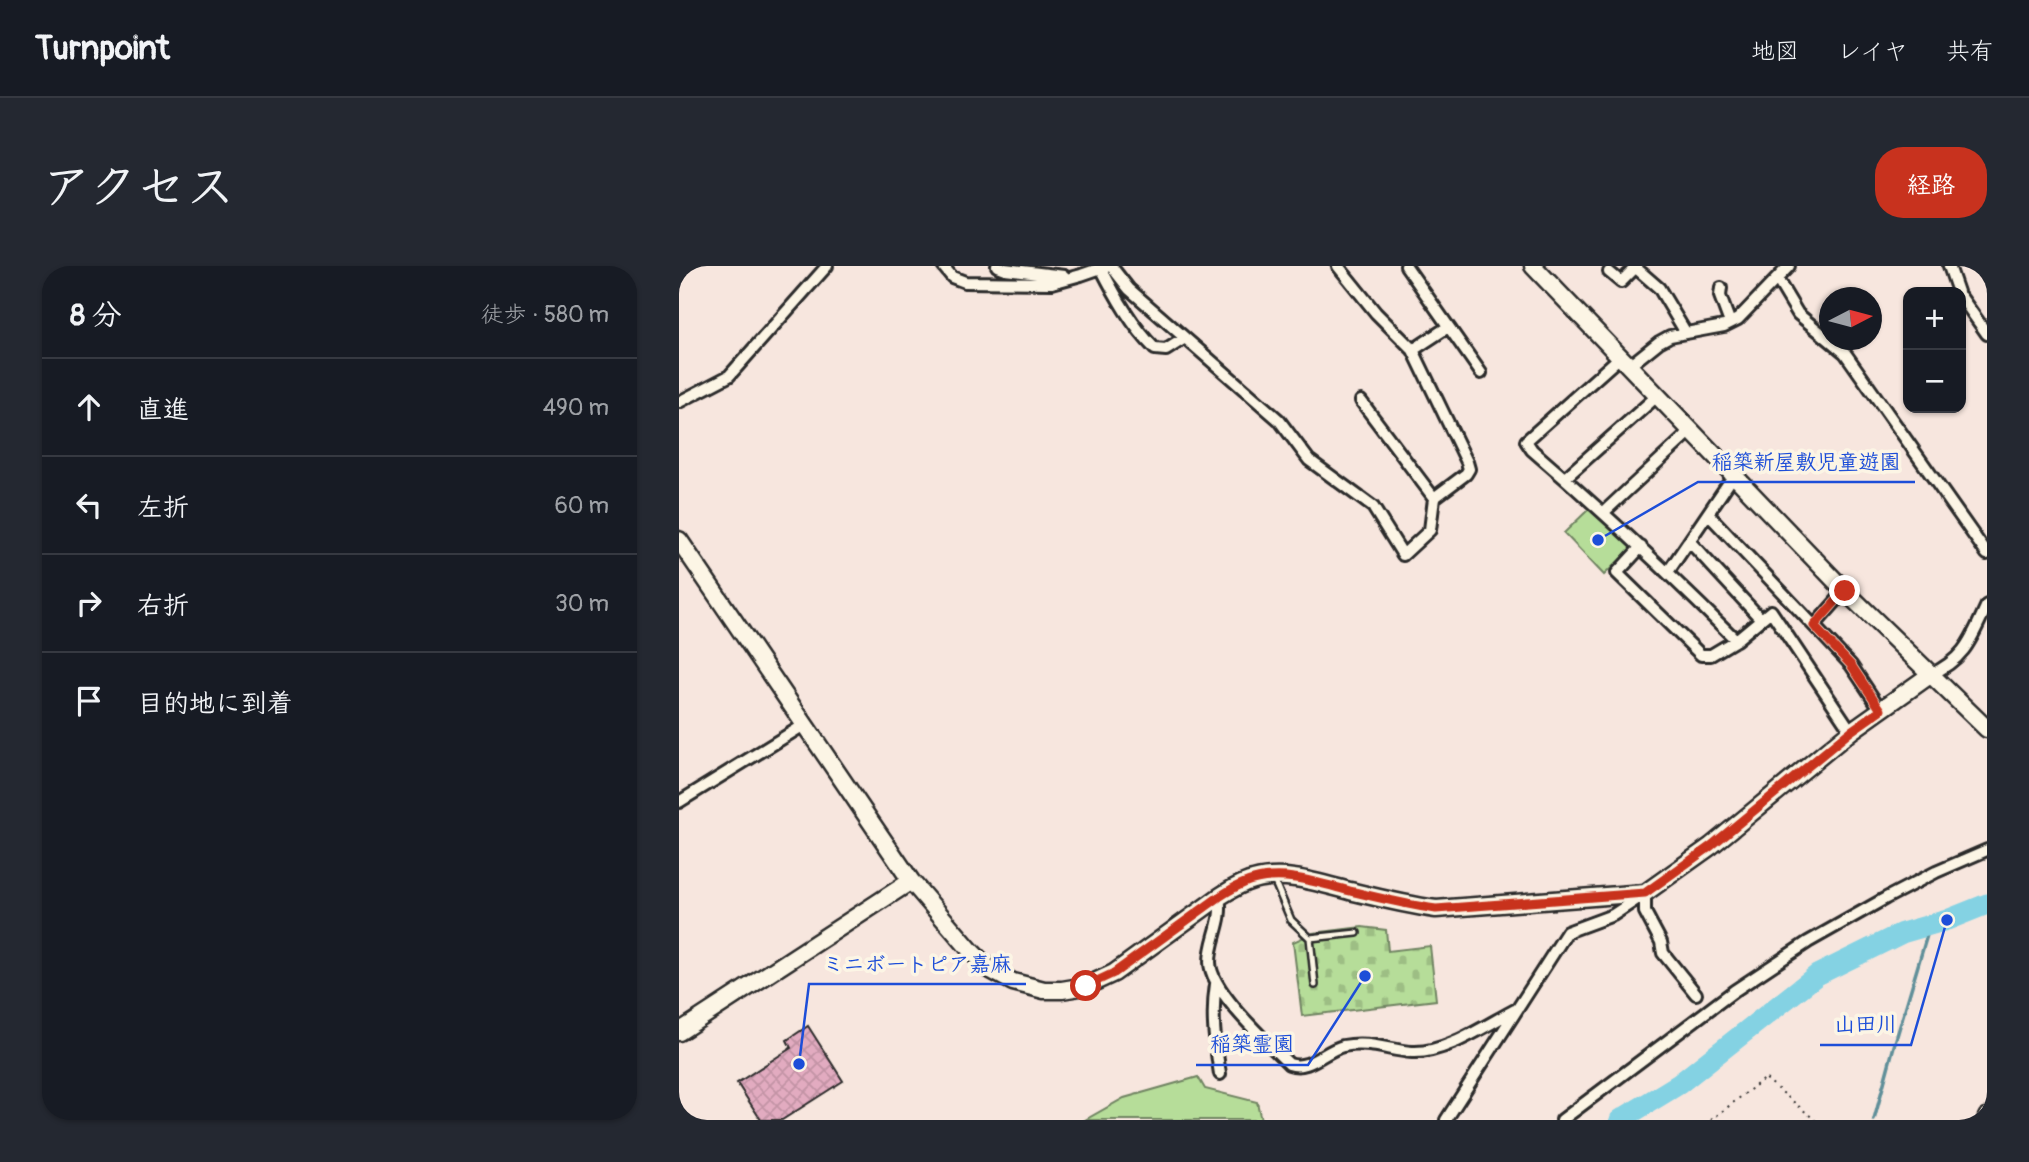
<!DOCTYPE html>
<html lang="ja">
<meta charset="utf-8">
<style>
body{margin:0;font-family:Pangolin,"Klee One",sans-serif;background:#242831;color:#f1f3f6}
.controls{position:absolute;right:21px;top:21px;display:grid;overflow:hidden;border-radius:14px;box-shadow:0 2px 5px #0004}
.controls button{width:63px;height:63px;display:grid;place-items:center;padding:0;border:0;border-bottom:2px solid #363941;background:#171b24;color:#f1f3f6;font:35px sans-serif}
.compass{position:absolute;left:1140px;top:21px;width:63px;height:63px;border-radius:50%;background:#171b24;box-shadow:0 2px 5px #0004;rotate:84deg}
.stop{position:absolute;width:21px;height:21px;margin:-16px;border:5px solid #c8321e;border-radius:50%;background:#fff}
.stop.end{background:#c8321e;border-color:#fff;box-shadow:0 2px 7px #0008}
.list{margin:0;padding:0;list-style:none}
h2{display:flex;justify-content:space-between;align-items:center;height:91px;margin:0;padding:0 28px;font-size:30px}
h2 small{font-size:23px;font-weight:400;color:#9ea1a6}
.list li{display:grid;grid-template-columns:46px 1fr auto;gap:21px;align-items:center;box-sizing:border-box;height:98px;padding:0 28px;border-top:2px solid #363941}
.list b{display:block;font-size:26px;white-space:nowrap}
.list em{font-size:23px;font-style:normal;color:#9ea1a6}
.icon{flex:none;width:38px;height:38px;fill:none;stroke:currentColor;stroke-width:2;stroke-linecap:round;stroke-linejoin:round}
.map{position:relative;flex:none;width:1308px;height:854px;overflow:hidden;border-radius:28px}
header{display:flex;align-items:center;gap:42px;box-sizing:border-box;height:98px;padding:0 35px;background:#171b24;border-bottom:2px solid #363941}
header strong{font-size:33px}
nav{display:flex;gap:38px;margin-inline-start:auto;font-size:24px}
.intro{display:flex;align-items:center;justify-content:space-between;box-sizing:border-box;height:168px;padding:0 42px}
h1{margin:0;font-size:49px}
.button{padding:18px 32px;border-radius:28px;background:#c8321e;color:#fff;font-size:24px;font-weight:700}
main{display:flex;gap:42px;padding:0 42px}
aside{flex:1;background:#171b24;border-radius:28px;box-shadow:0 2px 5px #0004}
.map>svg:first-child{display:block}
</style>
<header>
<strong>Turnpoint</strong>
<nav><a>地図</a><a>レイヤ</a><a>共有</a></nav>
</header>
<div class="intro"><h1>アクセス</h1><a class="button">経路</a></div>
<main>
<aside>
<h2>8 分<small>徒歩 · 580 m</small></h2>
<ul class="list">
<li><svg class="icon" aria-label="ahead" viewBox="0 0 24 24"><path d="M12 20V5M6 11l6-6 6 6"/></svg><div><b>直進</b></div><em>490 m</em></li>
<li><svg class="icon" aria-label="left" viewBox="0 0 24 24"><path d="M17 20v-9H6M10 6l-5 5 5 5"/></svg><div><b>左折</b></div><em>60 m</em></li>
<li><svg class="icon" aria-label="right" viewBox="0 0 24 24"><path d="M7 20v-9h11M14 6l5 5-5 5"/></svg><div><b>右折</b></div><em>30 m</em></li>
<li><svg class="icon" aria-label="arrive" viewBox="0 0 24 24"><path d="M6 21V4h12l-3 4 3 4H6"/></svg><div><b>目的地に到着</b></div></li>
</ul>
</aside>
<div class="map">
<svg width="1308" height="854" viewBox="0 0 1308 854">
<defs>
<pattern id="cemetery-stones" width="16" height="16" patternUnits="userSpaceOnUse" patternTransform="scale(1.75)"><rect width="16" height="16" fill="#b6dd99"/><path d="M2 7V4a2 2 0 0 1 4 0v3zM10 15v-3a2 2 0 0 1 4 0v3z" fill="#9dbe84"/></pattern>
<pattern id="building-cross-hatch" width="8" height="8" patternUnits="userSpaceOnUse" patternTransform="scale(1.75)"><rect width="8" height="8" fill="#e2abc0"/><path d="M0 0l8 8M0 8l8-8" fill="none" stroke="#c293a5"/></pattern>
</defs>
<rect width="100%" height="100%" fill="#f7e6de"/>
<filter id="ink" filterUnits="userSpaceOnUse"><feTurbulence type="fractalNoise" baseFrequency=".0143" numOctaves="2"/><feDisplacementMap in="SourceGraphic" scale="14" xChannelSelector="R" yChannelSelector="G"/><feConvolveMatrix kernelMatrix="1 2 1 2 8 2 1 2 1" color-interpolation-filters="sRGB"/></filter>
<g filter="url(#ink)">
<!-- cemetery -->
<path fill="url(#cemetery-stones)" stroke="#708462" stroke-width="2" d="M683 661 707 664 709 685 751 680 757 734 623 750 614 676 634 667Z"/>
<!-- park -->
<path fill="#b6dd99" stroke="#708462" stroke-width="2" d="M911 242 953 282 925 309 885 267Z
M519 811 526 823 578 836 582 854H406L445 832Z"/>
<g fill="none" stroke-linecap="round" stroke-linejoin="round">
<!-- stream -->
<path stroke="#608f99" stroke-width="3.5" d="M1195 854 1215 780 1251 659"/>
<!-- river -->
<path stroke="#84d2e3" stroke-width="21" d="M941 854 1000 818 1138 709 1223 667 1268 654 1308 638"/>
</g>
<!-- building -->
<path fill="url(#building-cross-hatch)" stroke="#2b2b2b" stroke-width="2" d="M129 760 164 815 103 854H82L58 817 112 782 108 774Z"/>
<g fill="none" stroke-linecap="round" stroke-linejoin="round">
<defs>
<path id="lane" d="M595 614 612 654 631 672 678 667
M631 672 636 719"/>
<path id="street" d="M264 0 273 11 286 16 373 17 402 9 428 0
M318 0 326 3 385 10
M432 0 450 23 600 154 630 194 694 241 724 289 751 264 755 232 787 208 790 203 788 196 734 84 697 47 659 0
M727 0 802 107
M1270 0 1279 26
M422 2C437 31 453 60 476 83L487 84 506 72
M957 2 980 22 1007 67
M930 6 942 16 958 0
M1098 13 1119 48 1166 87 1308 288
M1042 22 1041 30 1051 57
M1282 31 1308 68
M734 84 769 61
M941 91 847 175 853 184C924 245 991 308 1057 374L1092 345 1172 465
M950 100 980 76 991 70 1045 60 1059 53 1110 0
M682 135 755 232
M0 136 50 110 148 0
M886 212 978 130
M925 246 1012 165
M1029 248 1172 399 1202 444
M1010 275 1082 353
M962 281 938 307 1022 389H1032L1057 374
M989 306 1055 209
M1135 360 1166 325
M1251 409C1287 392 1292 373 1308 339
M0 536 125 459
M966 627V646L982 676 984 687 1017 728
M540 631C545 655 531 673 531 696 531 725 589 777 610 798 630 805 645 785 664 780 691 775 708 784 733 786 766 788 807 759 836 744
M537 718C532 750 536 776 541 808
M767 854 888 666 934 649 964 629
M883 854 1055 725 1129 676 1207 632 1257 606 1308 584"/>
<path id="secondary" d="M854 0 1166 325 1308 463
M0 274 232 615 293 686 310 703 334 716 365 724H383L407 720 435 707 540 631C551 624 562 617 574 614 606 605 640 617 671 625 700 632 728 639 757 643L966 627 1032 580 1172 465 1251 409
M0 766 232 615
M1307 854 1308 851"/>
</defs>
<!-- lane casing -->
<use href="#lane" stroke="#2b2b2b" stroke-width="10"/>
<!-- street casing -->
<use href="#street" stroke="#2b2b2b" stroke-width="16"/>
<!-- secondary casing -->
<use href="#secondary" stroke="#2b2b2b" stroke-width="21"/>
<!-- path -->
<path stroke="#2b2b2b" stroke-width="2" stroke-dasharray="2 5" stroke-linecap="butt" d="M1032 854 1086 812 1136 854"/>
<!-- lane -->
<use href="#lane" stroke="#fcf5e5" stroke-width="5"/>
<!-- street -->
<use href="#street" stroke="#fcf5e5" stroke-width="10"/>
<!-- secondary -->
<use href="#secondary" stroke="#fcf5e5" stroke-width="16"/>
</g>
</g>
<g fill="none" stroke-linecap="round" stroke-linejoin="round" filter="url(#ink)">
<!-- route -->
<path stroke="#c8321e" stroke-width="9" d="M407 720 435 707 540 631C551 624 562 617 574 614 606 605 640 617 671 625 700 632 728 639 757 643L966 627 1032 580 1172 465 1202 444 1172 399 1135 360 1166 325"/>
</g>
<!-- callouts -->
<path fill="none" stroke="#1d4ed8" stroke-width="2.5" d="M919 274L1019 216H1236M120 798L130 718H347M1268 654L1232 779H1141M686 710L629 799H517"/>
<g fill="#1d4ed8" stroke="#fcf5e5" stroke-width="2.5">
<circle cx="919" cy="274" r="7"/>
<circle cx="120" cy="798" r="7"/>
<circle cx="1268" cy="654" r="7"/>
<circle cx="686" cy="710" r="7"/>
</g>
<g font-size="21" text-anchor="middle" font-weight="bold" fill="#1d4ed8" stroke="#fcf5e5" stroke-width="7" stroke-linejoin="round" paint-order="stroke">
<text x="1127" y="203">稲築新屋敷児童遊園</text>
<text x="238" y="705">ミニボートピア嘉麻</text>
<text x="1187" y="765">山田川</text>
<text x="573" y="785">稲築霊園</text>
</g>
</svg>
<div class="controls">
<button>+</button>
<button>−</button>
</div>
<svg class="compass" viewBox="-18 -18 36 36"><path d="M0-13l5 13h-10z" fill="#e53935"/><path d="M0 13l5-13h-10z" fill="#9ea1a6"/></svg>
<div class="stop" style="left:407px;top:720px"></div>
<div class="stop end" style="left:1166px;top:325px"></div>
</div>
</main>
